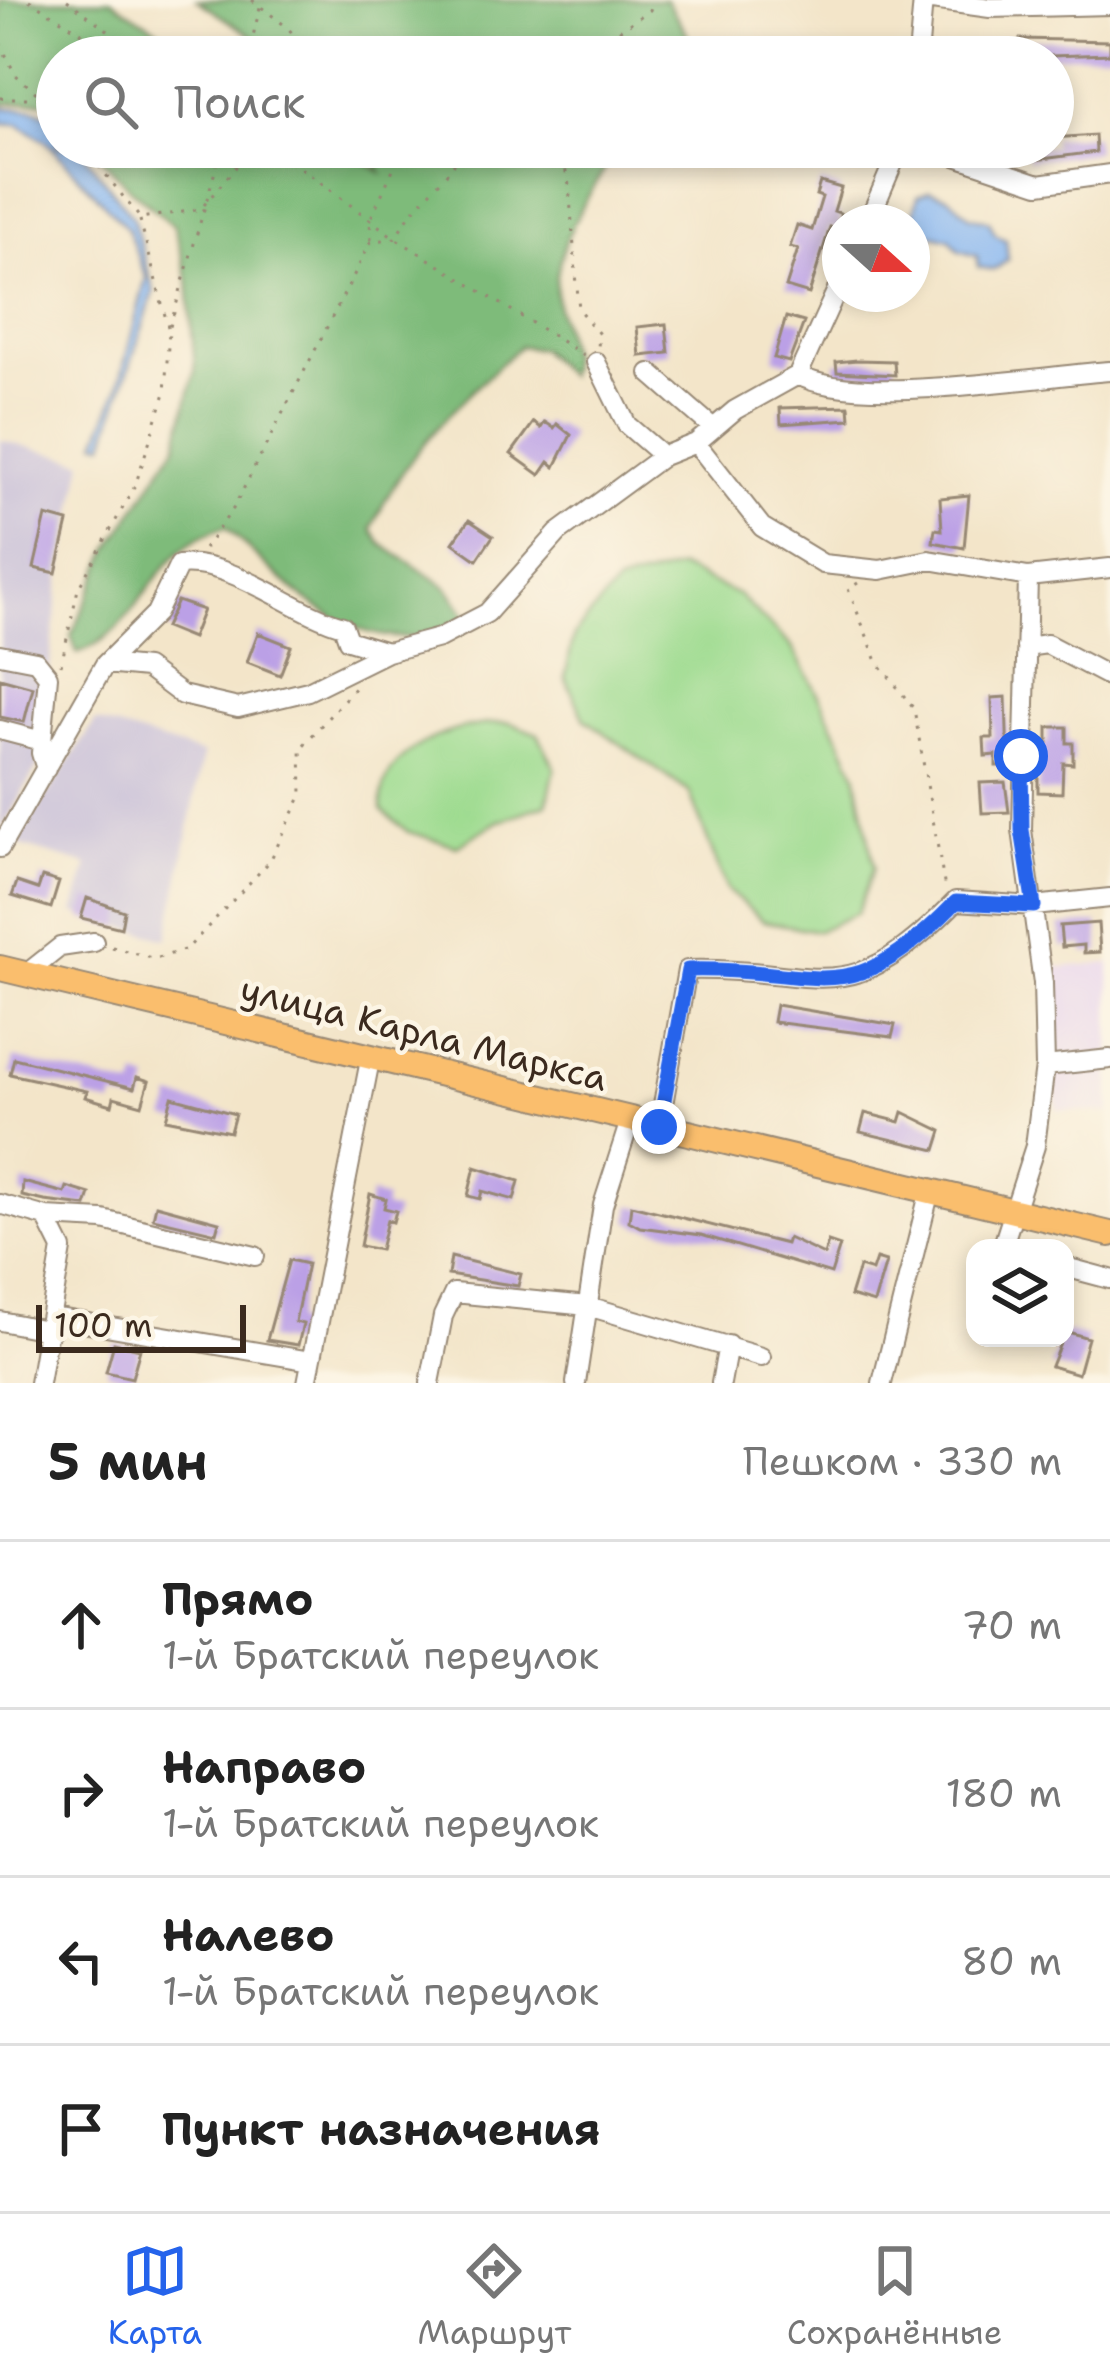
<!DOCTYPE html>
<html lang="ru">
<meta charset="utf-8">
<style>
body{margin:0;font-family:"Shantell Sans",sans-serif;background:#f2f2f2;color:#222}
.controls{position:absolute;right:36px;bottom:36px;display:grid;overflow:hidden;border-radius:24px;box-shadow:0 6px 18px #0003}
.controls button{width:108px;height:108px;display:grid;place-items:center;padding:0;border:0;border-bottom:3px solid #e0e0e0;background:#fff;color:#222;font:60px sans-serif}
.compass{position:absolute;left:822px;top:204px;width:108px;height:108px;border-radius:50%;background:#fff;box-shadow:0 6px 18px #0003;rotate:111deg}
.scale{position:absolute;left:36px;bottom:30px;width:210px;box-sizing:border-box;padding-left:12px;border:6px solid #3b2a1e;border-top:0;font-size:33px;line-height:42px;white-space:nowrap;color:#3b2a1e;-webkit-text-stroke:9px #fcf5e5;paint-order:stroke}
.stop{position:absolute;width:36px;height:36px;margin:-27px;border:9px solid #2563eb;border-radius:50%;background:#fff}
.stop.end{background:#2563eb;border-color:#fff;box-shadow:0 3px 12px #0008}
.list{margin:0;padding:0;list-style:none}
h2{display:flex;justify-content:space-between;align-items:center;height:156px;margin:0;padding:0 48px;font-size:51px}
h2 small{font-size:39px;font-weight:400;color:#767676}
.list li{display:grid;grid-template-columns:78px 1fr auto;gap:36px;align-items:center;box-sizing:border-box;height:168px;padding:0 48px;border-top:3px solid #e0e0e0}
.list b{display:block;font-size:45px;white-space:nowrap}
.list p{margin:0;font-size:39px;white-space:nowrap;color:#767676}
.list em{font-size:39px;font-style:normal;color:#767676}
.icon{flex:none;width:66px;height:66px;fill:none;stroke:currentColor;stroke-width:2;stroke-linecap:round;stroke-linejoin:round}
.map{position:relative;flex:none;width:1110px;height:1383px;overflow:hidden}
.search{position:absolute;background:#fff;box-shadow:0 6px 18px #0003;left:36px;right:36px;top:36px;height:132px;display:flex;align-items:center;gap:30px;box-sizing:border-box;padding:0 42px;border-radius:66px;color:#767676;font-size:45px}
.sheet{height:828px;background:#fff}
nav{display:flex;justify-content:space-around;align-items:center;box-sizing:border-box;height:168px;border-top:3px solid #e0e0e0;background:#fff;font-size:33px;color:#767676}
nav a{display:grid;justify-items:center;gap:6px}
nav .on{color:#2563eb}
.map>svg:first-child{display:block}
</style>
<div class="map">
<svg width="1110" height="1383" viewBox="0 0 1110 1383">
<rect width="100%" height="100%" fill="#fcf5e5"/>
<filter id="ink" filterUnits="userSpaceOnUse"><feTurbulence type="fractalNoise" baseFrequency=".00833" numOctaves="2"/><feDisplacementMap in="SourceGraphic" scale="24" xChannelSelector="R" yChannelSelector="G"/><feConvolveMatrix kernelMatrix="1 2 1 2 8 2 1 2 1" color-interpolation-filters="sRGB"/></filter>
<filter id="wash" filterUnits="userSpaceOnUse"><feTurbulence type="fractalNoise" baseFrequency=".004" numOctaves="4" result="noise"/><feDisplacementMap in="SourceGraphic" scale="48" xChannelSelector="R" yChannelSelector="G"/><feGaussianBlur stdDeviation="2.7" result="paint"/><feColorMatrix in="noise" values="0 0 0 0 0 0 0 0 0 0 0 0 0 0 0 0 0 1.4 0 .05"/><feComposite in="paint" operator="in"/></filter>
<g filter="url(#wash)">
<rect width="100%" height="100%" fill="#f3e5c9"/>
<!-- built -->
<path fill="#e6d2f0" d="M1110 963V1113L1057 1110 1050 968Z"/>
<!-- industrial -->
<path fill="#c8bfd8" d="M0 440 84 461 60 580 50 665V744L0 832Z
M96 721 203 754 168 939 74 913 88 865 15 844Z"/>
<!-- green -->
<path fill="#9edb90" stroke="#6c8257" stroke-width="3" d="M680 568 738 595 791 646 821 699 856 773 874 867 857 913 817 931 763 921 727 890 689 792 585 719 565 678 574 635 617 584Z
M510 723 538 734 555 768 547 804 498 821 457 846 408 832 382 810C376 747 459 722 510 723Z"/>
<!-- forest -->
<path fill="#7ebb7a" stroke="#5c724c" stroke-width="3" d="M0 0H111L200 57H57V107L51 101 0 104Z
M197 0H666L687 34 692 57H283Z
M92 147H343L381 172 368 147H619C592 189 555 241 556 293 557 323 574 346 567 376L540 349 520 346C462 398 403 455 372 528L381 544 447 587 467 617C374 678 289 589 226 527 215 531 201 535 192 542 148 572 131 636 77 653L71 636 110 548 177 444 195 370 188 280 174 226 130 189Z"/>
<!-- water -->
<path fill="#86b6f1" stroke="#607088" stroke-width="3" d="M0 108 34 109 57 120V147H79L133 218 154 292 105 443 97 442 118 388 146 278 127 228 46 141 18 124 0 123Z
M930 191 949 197 969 216 989 221 995 234 1006 240 1008 260 994 270 978 267 977 256 959 251 950 239 921 232 913 216 918 196Z"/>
<g id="blocks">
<!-- building -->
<path fill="#bba0e6" d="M1020 39 1110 41V54L1020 57Z
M1095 135 1096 152 1027 161 1026 147H1053V138Z
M820 182 841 188 834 211 840 213V230L830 227 809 294 786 287 798 249 790 247 797 225 812 230 822 197 816 195Z
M786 317 804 322 789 362 774 358Z
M666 324 669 353 640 356 637 327Z
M857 360 894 361 895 375 837 372 836 362Z
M849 406 850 419 781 424 780 408Z
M534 422 541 428 545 422 554 428 557 424 571 435 555 467 549 462 540 475 511 454Z
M969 495 964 548 933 542 935 529 942 530 940 498Z
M46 516 68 522 56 573 34 568Z
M469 520 493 536 477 560 453 543Z
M177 601 203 610 192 638 165 627Z
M258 633 291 646 280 675 247 662Z
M0 678 33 687 24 722 0 717Z
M1006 697 1008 766H996V755L985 756 984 738H993L992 698Z
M1048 727H1067V743H1073V764L1063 763 1062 793 1038 792V744L1048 743Z
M1005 782 1009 812 982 813 980 783Z
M42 877 59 882 51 908 12 896 17 882 38 889Z
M87 898 124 911 121 928 81 918Z
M1098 923 1100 952 1084 953V945L1062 947 1060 926Z
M776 1005 895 1025 892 1037 773 1022Z
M14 1058 134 1088 137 1077 149 1081 142 1105 114 1097 112 1105 85 1097 87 1091 10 1074Z
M172 1097 235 1114 230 1132 166 1119Z
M903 1112 942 1131 936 1150 860 1132 865 1113 900 1122Z
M475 1167 519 1181 514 1200 482 1191 480 1199 468 1196Z
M23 1182 65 1193 67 1187 90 1194 86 1206 45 1201 22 1196Z
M370 1194 386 1199 384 1208 396 1211 393 1222 387 1220 380 1250 360 1246Z
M156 1205 219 1222 216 1233 153 1218Z
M631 1205 786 1244 788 1238 824 1255 828 1242 840 1246 831 1274 701 1235 640 1227 629 1221Z
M451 1257 521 1274 518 1286 448 1275Z
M876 1259 886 1262 874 1303 850 1296 859 1267 872 1271Z
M289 1260 307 1264 295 1322 303 1324 298 1345 267 1340Z
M1065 1331 1088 1338 1078 1374 1051 1366Z
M114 1343 140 1349 132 1378 106 1372Z"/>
</g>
</g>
<g filter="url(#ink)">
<use href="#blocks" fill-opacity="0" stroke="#978874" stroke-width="3"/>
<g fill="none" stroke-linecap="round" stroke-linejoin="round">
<defs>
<path id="minor" d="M932 0 990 8 1110 5
M918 57 923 0
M929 147 1039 184 1110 174
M868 222 900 147
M596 362 627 425 663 456
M650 373 712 427
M798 375 840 283
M696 443 762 527 823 564 880 570 929 560 1028 577 1110 568
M1026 647 1047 644 1110 677
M0 654 36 661 48 676 41 753 46 769
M105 664 146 668 182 695 238 708 308 691 387 652 439 638 487 613 558 533 663 456 696 443 735 410 798 375C854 407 1039 376 1110 371
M0 730 42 741
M0 848 105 664 156 613 179 565C233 559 292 612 343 626L348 640 387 652
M26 974 60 947 94 942
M1045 1066 1110 1059
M659 1127 687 970C825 966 842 1017 956 901L1034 906 1110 898
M0 1204 46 1217 103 1220 255 1256
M1011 1248 1005 1239 1035 1146 1045 1066 1043 983 1022 830 1028 577
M1065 1267 1110 1279
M53 1317 311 1361
M0 1321 51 1331
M39 1383 62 1249 46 1217
M307 1383 371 1055
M430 1383 443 1316 454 1293 588 1306 761 1357
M576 1383 603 1205 630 1121
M721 1383 728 1345
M882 1383 929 1194"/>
<path id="major" d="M0 968 1110 1234"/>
</defs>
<!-- minor casing -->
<use href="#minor" stroke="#978874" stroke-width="22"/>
<!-- major casing -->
<use href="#major" stroke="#978874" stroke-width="28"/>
<!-- path -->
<path stroke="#978874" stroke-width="3" stroke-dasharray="3 9" stroke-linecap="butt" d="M29 0 121 57
M67 0 144 57
M252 0 287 27 313 57
M0 43 15 74 42 98
M248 57 260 7
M579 57 650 10 654 0
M0 98H42L57 113
M84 147 140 218 197 210
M272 147 395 238 585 356
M560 147 569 185 579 310 599 334 598 348
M204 205 250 150 276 153
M140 220 168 327
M371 240 370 220 403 147
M204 549 233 509 371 242 395 238C414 203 445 182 465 147
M858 583 848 589 877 661 914 709 945 889
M61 665 78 589 135 486 165 393 169 330 222 147
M112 947 155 959 187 949 270 861 302 795 301 748 357 685"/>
<!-- minor -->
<use href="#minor" stroke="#fff" stroke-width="18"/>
<!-- major -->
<use href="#major" stroke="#fabe6d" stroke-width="24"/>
</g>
</g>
<g fill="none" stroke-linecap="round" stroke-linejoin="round" filter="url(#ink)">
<!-- route -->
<path stroke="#2563eb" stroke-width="15" d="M659 1127 688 970C823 966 845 1017 956 902L1034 906 1022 830 1021 756"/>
</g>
<g text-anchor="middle" stroke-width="9" stroke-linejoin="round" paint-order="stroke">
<!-- street labels -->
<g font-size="36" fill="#3b2a1e" stroke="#fcf5e5">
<text transform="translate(424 1033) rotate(14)" y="13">улица Карла Маркса</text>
</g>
</g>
</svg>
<div class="controls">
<button><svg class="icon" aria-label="layers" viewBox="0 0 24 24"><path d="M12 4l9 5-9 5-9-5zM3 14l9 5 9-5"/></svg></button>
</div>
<svg class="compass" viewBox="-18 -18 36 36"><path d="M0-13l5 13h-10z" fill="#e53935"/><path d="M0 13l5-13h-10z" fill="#767676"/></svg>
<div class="scale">100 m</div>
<div class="stop" style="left:1021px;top:756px"></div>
<div class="stop end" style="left:659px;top:1127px"></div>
<div class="search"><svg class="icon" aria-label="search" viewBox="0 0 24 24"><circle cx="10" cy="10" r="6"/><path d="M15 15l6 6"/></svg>Поиск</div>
</div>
<section class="sheet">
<h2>5 мин<small>Пешком · 330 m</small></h2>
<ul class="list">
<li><svg class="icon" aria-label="ahead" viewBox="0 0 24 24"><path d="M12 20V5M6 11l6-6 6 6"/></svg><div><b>Прямо</b><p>1-й Братский переулок</p></div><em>70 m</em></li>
<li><svg class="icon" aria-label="right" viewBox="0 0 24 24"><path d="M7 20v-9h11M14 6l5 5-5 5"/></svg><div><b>Направо</b><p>1-й Братский переулок</p></div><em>180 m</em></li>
<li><svg class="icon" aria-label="left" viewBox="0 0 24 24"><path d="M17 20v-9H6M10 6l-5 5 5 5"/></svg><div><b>Налево</b><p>1-й Братский переулок</p></div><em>80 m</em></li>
<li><svg class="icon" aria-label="arrive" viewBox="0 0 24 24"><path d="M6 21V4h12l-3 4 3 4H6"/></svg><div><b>Пункт назначения</b></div></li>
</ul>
</section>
<nav>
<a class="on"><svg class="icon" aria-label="map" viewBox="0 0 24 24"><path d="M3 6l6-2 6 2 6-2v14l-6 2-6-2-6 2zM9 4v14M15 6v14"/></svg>Карта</a>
<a><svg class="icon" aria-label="directions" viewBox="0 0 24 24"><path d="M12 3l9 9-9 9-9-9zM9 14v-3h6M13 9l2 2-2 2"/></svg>Маршрут</a>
<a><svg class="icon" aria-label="saved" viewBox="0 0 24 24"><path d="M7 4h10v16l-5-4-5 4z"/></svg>Сохранённые</a>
</nav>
